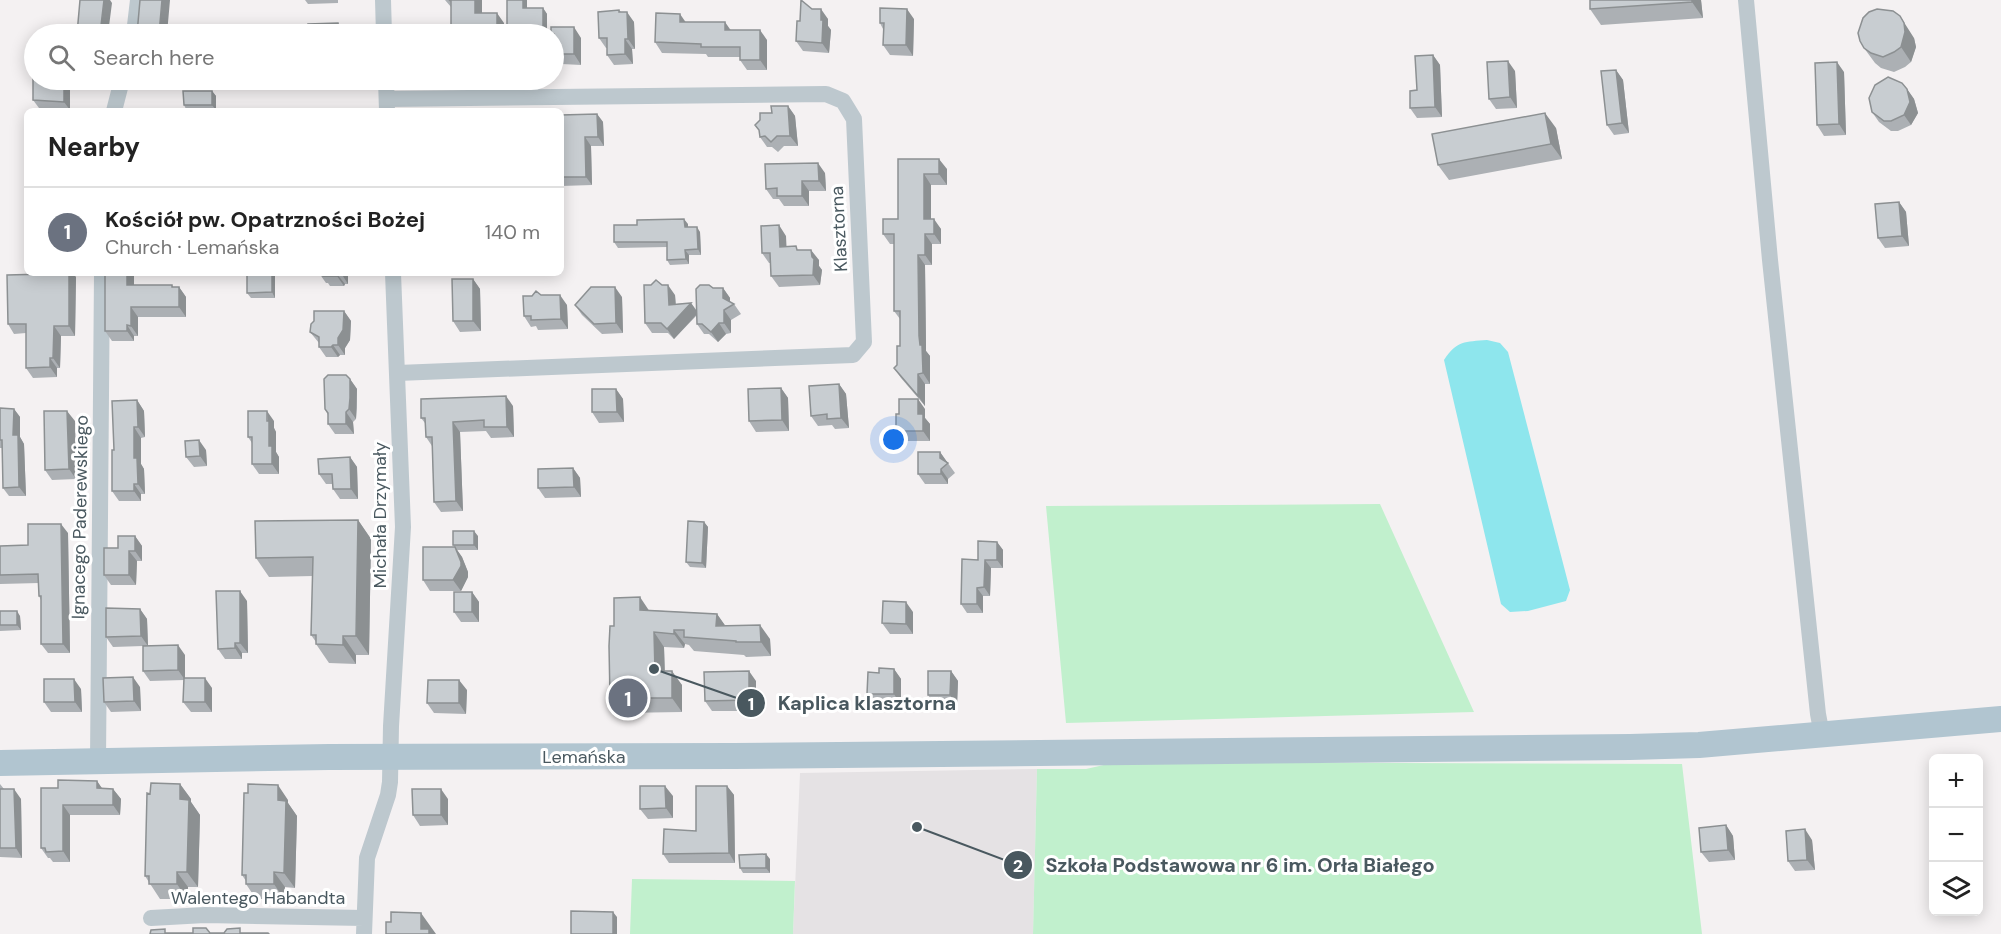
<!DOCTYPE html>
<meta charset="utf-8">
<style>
body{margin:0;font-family:"DM Sans",sans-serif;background:#f2f2f2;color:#222}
.controls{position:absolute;right:18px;bottom:18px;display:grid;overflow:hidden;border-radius:9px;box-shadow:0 3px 15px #0003}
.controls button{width:54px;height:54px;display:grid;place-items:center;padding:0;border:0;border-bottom:2px solid #e0e0e0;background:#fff;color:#222;font:30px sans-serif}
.you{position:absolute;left:894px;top:440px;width:21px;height:21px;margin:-15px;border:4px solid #fff;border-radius:50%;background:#1a73e8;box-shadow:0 0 0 9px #1a73e833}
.badge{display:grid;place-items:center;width:39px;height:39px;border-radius:50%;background:#2563eb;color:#fff;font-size:20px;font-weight:700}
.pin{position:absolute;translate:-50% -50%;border:3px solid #fff;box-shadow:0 2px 6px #0006}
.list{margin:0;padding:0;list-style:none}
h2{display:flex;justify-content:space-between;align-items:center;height:78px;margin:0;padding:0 24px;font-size:26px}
h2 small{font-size:20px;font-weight:400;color:#767676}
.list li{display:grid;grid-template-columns:39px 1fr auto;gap:18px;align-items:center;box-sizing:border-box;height:90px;padding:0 24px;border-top:2px solid #e0e0e0}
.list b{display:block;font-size:22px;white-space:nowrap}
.list p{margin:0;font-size:20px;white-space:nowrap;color:#767676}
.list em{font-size:20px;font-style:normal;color:#767676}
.icon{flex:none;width:33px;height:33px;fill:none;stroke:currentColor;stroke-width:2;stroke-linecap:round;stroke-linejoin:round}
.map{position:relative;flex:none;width:2001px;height:934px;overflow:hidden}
.search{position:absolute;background:#fff;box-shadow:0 3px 15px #0003;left:24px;top:24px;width:540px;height:66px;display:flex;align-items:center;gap:15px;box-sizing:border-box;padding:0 21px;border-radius:33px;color:#767676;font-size:22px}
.panel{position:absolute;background:#fff;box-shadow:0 3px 15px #0003;left:24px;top:108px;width:540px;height:168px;border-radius:9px}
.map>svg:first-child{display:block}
</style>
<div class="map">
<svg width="2001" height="934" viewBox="0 0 2001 934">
<rect width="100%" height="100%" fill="#f4f1f2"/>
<!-- education -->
<path fill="#e5e2e4" d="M1037 769 1033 934H793L800 773Z"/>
<!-- green -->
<path fill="#c1f0cd" d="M1380 504 1474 712 1066 723 1046 506Z
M1117 762 1682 764 1702 934H1033L1037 769H1086Z
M632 879 795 881 793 934H630Z"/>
<!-- water -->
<path fill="#8ee6ed" d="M1487 340 1500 343 1508 352 1570 590 1566 601 1528 611 1510 612 1501 604 1444 360C1457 340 1465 342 1487 340Z"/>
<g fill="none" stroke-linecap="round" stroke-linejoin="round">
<!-- street -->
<path stroke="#bdc8ce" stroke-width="16" d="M383 0 384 34
M1746 0 1770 260 1818 714 1822 735
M134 34 138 0
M386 80 387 111
M387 99 826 94 843 101 854 119 864 342 853 355 398 373
M114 111 122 80
M98 761 102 273
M151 918 205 915 364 918
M364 934 367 858 388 795 390 782 391 726 403 527 393 273"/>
<!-- primary -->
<path stroke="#b1c5d0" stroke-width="26" d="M0 763 329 757 734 756 1630 747 1699 745 2001 719"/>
</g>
<!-- wall -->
<path fill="#acb0b4" d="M305 0H338V3L308 4Z
M445 0H482V13L504 23 451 7Z
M527 0V8H543L547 14V34H510L507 30Z
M1701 0 1703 18 1601 25 1590 9Z
M812 9 828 19V26L831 30 829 53 803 51 796 41 800 21Z
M619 10 621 12 634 22 635 49H632L633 64 614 65 607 55V48H606L599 38Z
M914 19 913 56 890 55 883 45V29L880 23Z
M686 22 731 30 767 40V70H747L740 60V57H708L706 54 662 53 655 42Z
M554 34 581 38V65L562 64 555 54V51L554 49Z
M1914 38 1916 47 1911 62 1905 67 1894 72 1881 68 1875 63 1864 48Z
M1433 55 1440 65 1442 117 1417 118 1410 108Z
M1616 70 1623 80 1629 133 1614 135 1607 125Z
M1515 71 1517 108 1496 109 1489 99Z
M1844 72 1846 135 1824 136 1817 125Z
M34 80H67L70 84V110L39 108 33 100Z
M1907 89 1914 99 1918 113 1911 125 1898 131H1891L1879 122 1872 112Z
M212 91 216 96V110L187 111 184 105Z
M788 106 795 116 798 146H784L778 152 772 147H767L760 137 772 113Z
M597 114 603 122 604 146H591L592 185 561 186V115Z
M1556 128 1562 159 1449 180 1438 165Z
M898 159 947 169V185H931V219L941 229V244H932V265H925L926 346V351L930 356V384H925V406L901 378 894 368 897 365 900 346V319L894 311V244H890L883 234 898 219Z
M825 173 826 191H809V206H784L779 199H773L766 189Z
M1899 202 1906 212 1909 246 1885 248 1878 238Z
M688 224V227L700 232 701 255H689V264L670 265 667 260V247L618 248 614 242Z
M786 236V247L799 250 819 260V266L822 270 820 285 779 287 771 276V263H769L762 253Z
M105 273H132L134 276V285H172L173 287H179L186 297V317H138V336H134V341H112L105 331Z
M319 273H357V274H348V284H345L344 286H330L328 283H326Z
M275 275V298H251L247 293Z
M76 277 75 336H61L60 368H57V377L33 378 26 368V333L14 334 8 324Z
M473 279 480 289 481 331 460 332 453 321Z
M713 288H723L730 298V302L734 304 741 314 731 320V333L726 334 718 342 709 334H704L697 324V315L674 339 668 333H652L645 323 675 295 676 304 691 303 697 311Z
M541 295 567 305 568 329 538 330 536 326 531 327 524 316Z
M622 297 623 333 602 334 582 315 575 305Z
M344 311 351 321 350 340 345 348V355H340L338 357H326L319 347V343L310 332Z
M350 379 357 389V408L356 419 353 422 354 434H335L328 424V415L325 409Z
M839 384 846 394 849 428 835 429 832 425 818 426 811 416Z
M781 388 788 398 789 431 756 432 749 421Z
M616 389 623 399 624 422 599 423 592 412Z
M137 400 144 411 145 437 141 438V464L144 469 145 494H141V501H119L112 491 114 450Z
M513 406 514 437 491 438 486 431 460 432 463 511 441 512 434 502 432 446 426 437 425 423 421 418Z
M0 408 14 409 20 417V437L24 444 26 496H9L3 488 2 448H0Z
M925 409V418L930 424V441H903L896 431Z
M75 421 76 479 52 480 45 470Z
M274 421V428L276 432V452L279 457V474H259L252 464V443L248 437Z
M206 450 207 466 194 467 186 457Z
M940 452 955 473 948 479V484H925L918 474Z
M350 457 357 467 358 499H340L333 489V484H326L319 474Z
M573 468 580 478 581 497 545 498 538 488Z
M358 520 371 539 369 655H356V664L329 663 316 644V642L311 635 313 576 269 577 256 558Z
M704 522 708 527 706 568 690 567 686 562Z
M68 533 70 653H48L41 644V600L39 596V583L0 584V546L28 545Z
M135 536 142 546V561H137L136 585H111L104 575 118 548Z
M478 536V550H457L462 557 468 572V577L461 591H430L423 580 454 547 453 545Z
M997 542 1003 550V568H991L990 596H983V613H967L961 604 978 560Z
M472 592 479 602V622H461L454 612Z
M247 601 248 653H242V659H225L218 649Z
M140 609 147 619 148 646 185 655V678L212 688V712H191L183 702 184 680 150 681 143 671V646L113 647 106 637Z
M648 610 717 614 725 626 770 639 771 656 746 657 744 655 694 651 689 645 685 644 684 648 664 647 665 671 682 685V712L620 713 610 698 614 626Z
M0 611 20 616 21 630 0 631Z
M913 612V634H890L882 623Z
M894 669 901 679V705L874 704 867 694 879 673Z
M951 671 958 681 957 706 935 705 928 695Z
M756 681V711H712L705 701Z
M140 687 141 711 111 712 104 702Z
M81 689 82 712H51L44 702Z
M467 690 466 714 434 713 427 703Z
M97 781 102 789H113L121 799 120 815H70V862H53L50 858H48L41 848 58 788Z
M0 784 4 789 21 799 22 858 0 857Z
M180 784 191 799V802L200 815 198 887H188L187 899H160L145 876 150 794Z
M727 786 734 795 735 863H669L663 854 696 831Z
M673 796V818L648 819 640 809Z
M448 799V825L420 826 413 815Z
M288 800V803L297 816 295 888 285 887 284 899H256L246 884V881L242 875Z
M1726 825 1733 836 1735 860 1709 862 1701 852Z
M1812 840 1815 870 1795 871 1788 861Z
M770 859V873H743L740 868Z"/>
<!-- shaded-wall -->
<path fill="#8c9092" d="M104 0H110L112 3 108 34H100Z
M162 0H170L167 34H159Z
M475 0H482V23L475 13Z
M523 0H527V13L523 8Z
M1692 0H1701L1703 18 1692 2Z
M543 8 547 14V34L543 30Z
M821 9 828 19V26L831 30 829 53 822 43 821 20Z
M907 9 914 19 913 56 906 45Z
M627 12 634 22 635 49 628 39Z
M497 13 504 23V34H497Z
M680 14 687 24 680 22Z
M1900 16 1914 38 1916 47 1911 62 1901 47Z
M725 22 732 32 725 30Z
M338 23 345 33 346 34H339Z
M574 27 581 38V65L574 54Z
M760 30 767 40V70L760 60Z
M625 39 632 49 633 64 625 54Z
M1433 55 1440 65 1442 117 1435 107Z
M1508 61 1515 71 1517 108 1510 97Z
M1837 62 1844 72 1846 135 1839 124Z
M1616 70 1623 80 1629 133 1622 123Z
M63 80H67L70 84V110L64 102Z
M1907 89 1914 99 1918 113 1911 125 1904 115Z
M212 91 216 96V110L212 105Z
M788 106 795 116 798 146 790 136Z
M1545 113 1556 128 1562 159 1551 144Z
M597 114 603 122 604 146 598 137Z
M585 137 591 146 592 185 586 177Z
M939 159 947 169V185L939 174Z
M818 163 825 173 826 191 819 181Z
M924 174 931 185V229L924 219Z
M802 181 809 191V206L802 196Z
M1899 202 1906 212 1909 246 1902 236Z
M684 219 688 224V232L685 227Z
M934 219 941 229V244L934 234Z
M779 225 786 236 787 257 780 247Z
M697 227 700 232 701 255 698 249Z
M925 234 932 244V265L925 255Z
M685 250 689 255V264L686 259Z
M811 250 819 260V266L822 270 820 285 813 275Z
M918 255 925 265 926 346V351L930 356V384L923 373 919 336Z
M69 273H73L76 277 75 336 69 326Z
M127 273H132L134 276V295L127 285Z
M272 273H274L275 275V298L272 292Z
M341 273H348V284Z
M337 274 345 284 344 286 337 276Z
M473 279 480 289 481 331 473 321Z
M668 285 675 295 676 315 669 305Z
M179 287 186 297V317L179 307Z
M615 287 622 297 623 333 616 323Z
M723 288 730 298V306L723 298Z
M560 295 567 305 568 329 561 319Z
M691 303 698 313 674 339 667 329Z
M131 307 138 317V336L131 326Z
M724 310 731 320V333L724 323Z
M344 311 351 321 350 340 345 348V355L338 345V338Z
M719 323 726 334 718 342 711 332Z
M127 325 134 336V341L127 331Z
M54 326 61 336 60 368 53 358Z
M333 345 340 355 338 357 331 347Z
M50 358 57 368V377L50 367Z
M918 374 925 384V406L918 396Z
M350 379 357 389 356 419 349 409Z
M839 384 846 394 849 428 841 418Z
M781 388 788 398 789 431 782 420Z
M616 389 623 399 624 422 617 412Z
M506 396 513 406 514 437 507 427Z
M918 399 925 409V418L930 424V441L923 431 918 414Z
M137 400 144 411 145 437 138 427Z
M14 409 20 417V437L24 444 26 496 19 487 13 435Z
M67 411 75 421 76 479 69 469Z
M267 411 274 421V428L276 432V452L279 457V474L272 464 269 446Z
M346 412 353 422 354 434 346 424Z
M453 422 460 432 463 511 456 501Z
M134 427 141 438V464L144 469 145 494 138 484 134 458Z
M199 440 206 450 207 466 200 456Z
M940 452 947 462V463L940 458Z
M350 457 357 467 358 499 351 489Z
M573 468 580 478 581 497 574 487Z
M941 469 948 479V484L941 474Z
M134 484 141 494V501L134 491Z
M358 520 371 539 369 655 356 636Z
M704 522 708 527 706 568 702 563Z
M61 524 68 533 70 653 63 644Z
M474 531 478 536V550L474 545Z
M135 536 142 546V561L135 551Z
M997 542 1003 550V568L997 560Z
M455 547 462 557 468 572V577L461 591 453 580Z
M129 551 137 561 136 585 129 575Z
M985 560 991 568 990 596 984 587Z
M977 588 983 596V613L977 604Z
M240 591 247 601 248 653 240 643Z
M472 592 479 602V622L472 612Z
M640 597 650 612 640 610Z
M906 602 913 612V634L906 624Z
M140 609 147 619 148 646 141 636Z
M17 611 20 616 21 630 17 625Z
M717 614 727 628 726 640 716 626Z
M760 625 770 639 771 656 761 642Z
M674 630 685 644 684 648 674 634Z
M654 632 664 647 665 685 655 671Z
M343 636 356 655V664L343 645Z
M235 643 242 653V659L235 648Z
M178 645 185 655V680L178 670Z
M894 669 901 679V705L894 694Z
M672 671 682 685V712L672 698Z
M749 671 756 681V711L749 700Z
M951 671 958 681 957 706 950 695Z
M133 677 140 687 141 711 134 701Z
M205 678 212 688V712L205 702Z
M74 679 81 689 82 712 75 702Z
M459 680 467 690 466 714 459 703Z
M97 781 104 791 97 788Z
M180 784 191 799V802L200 815 198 887 187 872 180 799Z
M278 785 288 800V803L297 816 295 888 284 873 278 800Z
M665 786 673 796V818L666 808Z
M727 786 734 795 735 863 729 853Z
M14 789 21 799 22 858 16 848Z
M113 789 121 799 120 815 113 805Z
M441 789 448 799V825L441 815Z
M63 805 70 815V862L63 851Z
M1726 825 1733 836 1735 860 1728 850Z
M1805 829 1812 840 1815 870 1807 860Z
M766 854 770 859V873L766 868Z
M177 872 188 887 187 899 177 884Z
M274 872 285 887 284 899 274 884Z
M613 912 617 917V934H613Z
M421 913 436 934H425L421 929Z"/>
<!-- building -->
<path fill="#c8cdd1" stroke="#8c9092" stroke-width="1.5" d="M80 0H104L100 34H77Z
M140 0H162L159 34H137Z
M449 0H475V13H497V34H451V1Z
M507 0H523V8H543V30H507Z
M801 0 812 9H821V20H823L822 43 796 41 797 21H800Z
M1590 0H1692V2L1590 9Z
M880 8 907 9 906 45H883L884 23H880Z
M1877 9 1893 11 1900 16 1904 23 1905 32 1901 47 1894 52 1883 57 1871 53 1864 48 1860 41 1858 33 1863 18 1869 12Z
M619 10V12H627L628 39H625V54L607 55V38H599L598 12Z
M656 13 680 14V22H725V30H760V60H740V47H701V44L655 42Z
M338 23 339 34H309L308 24Z
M551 27H574V54H555V45H554V34H551Z
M33 43H34V80H64V102L33 100Z
M1433 55 1435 107 1410 108V91L1417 90 1415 56Z
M1508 61 1510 97 1489 99 1487 62Z
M1837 62 1839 124 1817 125 1815 63Z
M1616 70 1622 123 1607 125 1601 71Z
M1888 77 1902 83 1907 89 1910 102 1904 115 1891 121H1884L1872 112 1869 98 1875 85Z
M183 91H212V105H184Z
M771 106H788L790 136H777L771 142 765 136 760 137 759 130 755 125 760 120V113H772Z
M1545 113 1551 144 1438 165 1432 134Z
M597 114 598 137H585L586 177H561V115Z
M898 159H939V174H924V219H934V234H925V255H918L919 336 920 345H922L923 373 918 374V396L894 368 897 365V346H900V311H894V234H883V219H898Z
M818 163 819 181H802V196H777V188L766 189 765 164Z
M1899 202 1902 236 1878 238 1875 204Z
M684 219 685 227H697L698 249 685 250 686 259 667 260V242H614V225H637V220Z
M779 225 780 247 796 246 797 250H811L812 257 814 259 813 275 771 276 770 253H762L761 226Z
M46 273H69V326H54L53 358H50V367L26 368V324H8L7 275 46 274Z
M105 273H127V285H172V287H179V307H131V326L127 325V331H105Z
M247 273H272V292L247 293Z
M319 273H341V274H337V276H323V273Z
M452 279H473V321H453Z
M656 280 662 285H668L669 305 691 303 667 329 661 323H645L644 285H651Z
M700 285H709L713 288H723V298L734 304 724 310V323H719L711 332 702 324H697L696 289Z
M591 287H615L616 323 594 324 575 305Z
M536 291 541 295H560L561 319 531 320V316H524L523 296H532Z
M314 311H344L343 330 338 338V345H333L331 347H319V337L310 332 311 324 314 321Z
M328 375H346L350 379V398L349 409 346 412V424H328V413L325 409 324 379Z
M839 384 841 418 827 419V414L811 416 809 386Z
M781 388 782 420 749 421 748 389Z
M592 389H616L617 412H592Z
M506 396 507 427H484V420L453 422 456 501 434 502 432 437H426L425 418H421V399Z
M899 399H918V414H923V431H896V414H899Z
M137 400 138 427H134V458H137L138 484H134V491H112V450H114L112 401Z
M0 408 14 409 13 435H18L19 487 3 488 2 440H0Z
M44 411H67L69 469 45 470Z
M248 411H267V421H269V446H272V464H252V437H248Z
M199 440 200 456 186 457 185 441Z
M918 452H940V458L948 463 941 469V474H918Z
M350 457 351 489H333L332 474H319L318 459Z
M573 468 574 487 538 488V469Z
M358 520 356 636H343V645L316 644V635H311L313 557 256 558 255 521Z
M688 521 704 522 702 563 686 562Z
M28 524H61L63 644H41V596H39L38 574 0 575V546L28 545Z
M453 531H474V545H453Z
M118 536H135V551H129V575H104V548H118Z
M978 541 997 542V560H985L984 587 977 588V604H961L962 559 978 560Z
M423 547H455L461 562V566L453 580H423Z
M216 591H240V643H235V648L218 649Z
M454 592H472V612H454Z
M640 597V610L717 614 716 626 760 625 761 642H736V641L684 637V630H674V634L654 632 655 671H672V698H610L609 646 610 626H614V598Z
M883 601 906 602V624L882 623Z
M106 608 140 609 141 636 106 637Z
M0 611H17V625H0Z
M178 645V670L143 671V646Z
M879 668 894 669V694H867L868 672 879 673Z
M749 671V700L705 701 704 672Z
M928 671H951L950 695H928Z
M133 677 134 701 104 702 103 678Z
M184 678H205V702H183Z
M44 679H74L75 702H44Z
M428 680H459V703H427Z
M58 780 97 781V788L113 789V805H63V851L46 852 45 848H41V788H58Z
M151 783 180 784V799L189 800 187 872H177V884H149V876H145L147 793 150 794Z
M248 784 278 785V800L286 801 284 873 274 872V884H246V875H242L244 793H248Z
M640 786H665L666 808 640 809Z
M696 786H727L729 853 663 854 664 829 696 831Z
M0 789H14L16 848H0Z
M412 789H441V815H413Z
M1726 825 1728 850 1701 852 1699 828Z
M1805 829 1807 860 1788 861 1786 831Z
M766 854V868H740L739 855Z
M571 911 613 912V934H571Z
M391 912 421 913V929H429V934H386V922H391Z
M193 928H206L210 933H224L227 929 240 928V933H268L269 934H150L151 930 165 929V933H193Z"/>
<g text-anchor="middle" stroke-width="6" stroke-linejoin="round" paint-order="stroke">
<!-- street labels -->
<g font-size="18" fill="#49585f" stroke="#fff">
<text transform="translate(839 229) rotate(-93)" y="6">Klasztorna</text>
<text transform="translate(380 515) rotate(-90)" y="6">Michała Drzymały</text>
<text transform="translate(80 517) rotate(-89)" y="6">Ignacego Paderewskiego</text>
<text x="584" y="763">Lemańska</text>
<text x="258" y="904">Walentego Habandta</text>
</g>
</g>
<!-- callouts -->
<path fill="none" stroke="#49585f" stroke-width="2" d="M654 669L751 703M917 827L1018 865"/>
<g fill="#49585f" stroke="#fff" stroke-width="2">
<circle cx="654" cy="669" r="6"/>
<circle cx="917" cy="827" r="6"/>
<circle cx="751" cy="703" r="15"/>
<circle cx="1018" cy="865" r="15"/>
</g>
<g font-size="18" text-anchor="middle" font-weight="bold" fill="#fff">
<text x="751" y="710">1</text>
<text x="1018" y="872">2</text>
</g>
<g font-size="20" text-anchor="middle" font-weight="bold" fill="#49585f" stroke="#fff" stroke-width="6" stroke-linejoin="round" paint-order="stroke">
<text x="867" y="710">Kaplica klasztorna</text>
<text x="1240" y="872">Szkoła Podstawowa nr 6 im. Orła Białego</text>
</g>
</svg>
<div class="controls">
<button>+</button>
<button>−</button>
<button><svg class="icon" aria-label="layers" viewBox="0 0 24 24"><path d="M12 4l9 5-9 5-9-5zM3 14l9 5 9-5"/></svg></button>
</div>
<div class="you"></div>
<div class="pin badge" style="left:628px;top:698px;background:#6b7280">1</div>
<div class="search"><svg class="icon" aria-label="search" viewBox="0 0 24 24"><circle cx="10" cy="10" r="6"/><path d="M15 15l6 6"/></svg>Search here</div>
<section class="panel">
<h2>Nearby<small></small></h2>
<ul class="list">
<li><span class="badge" style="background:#6b7280">1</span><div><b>Kościół pw. Opatrzności Bożej</b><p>Church · Lemańska</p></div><em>140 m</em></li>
</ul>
</section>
</div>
